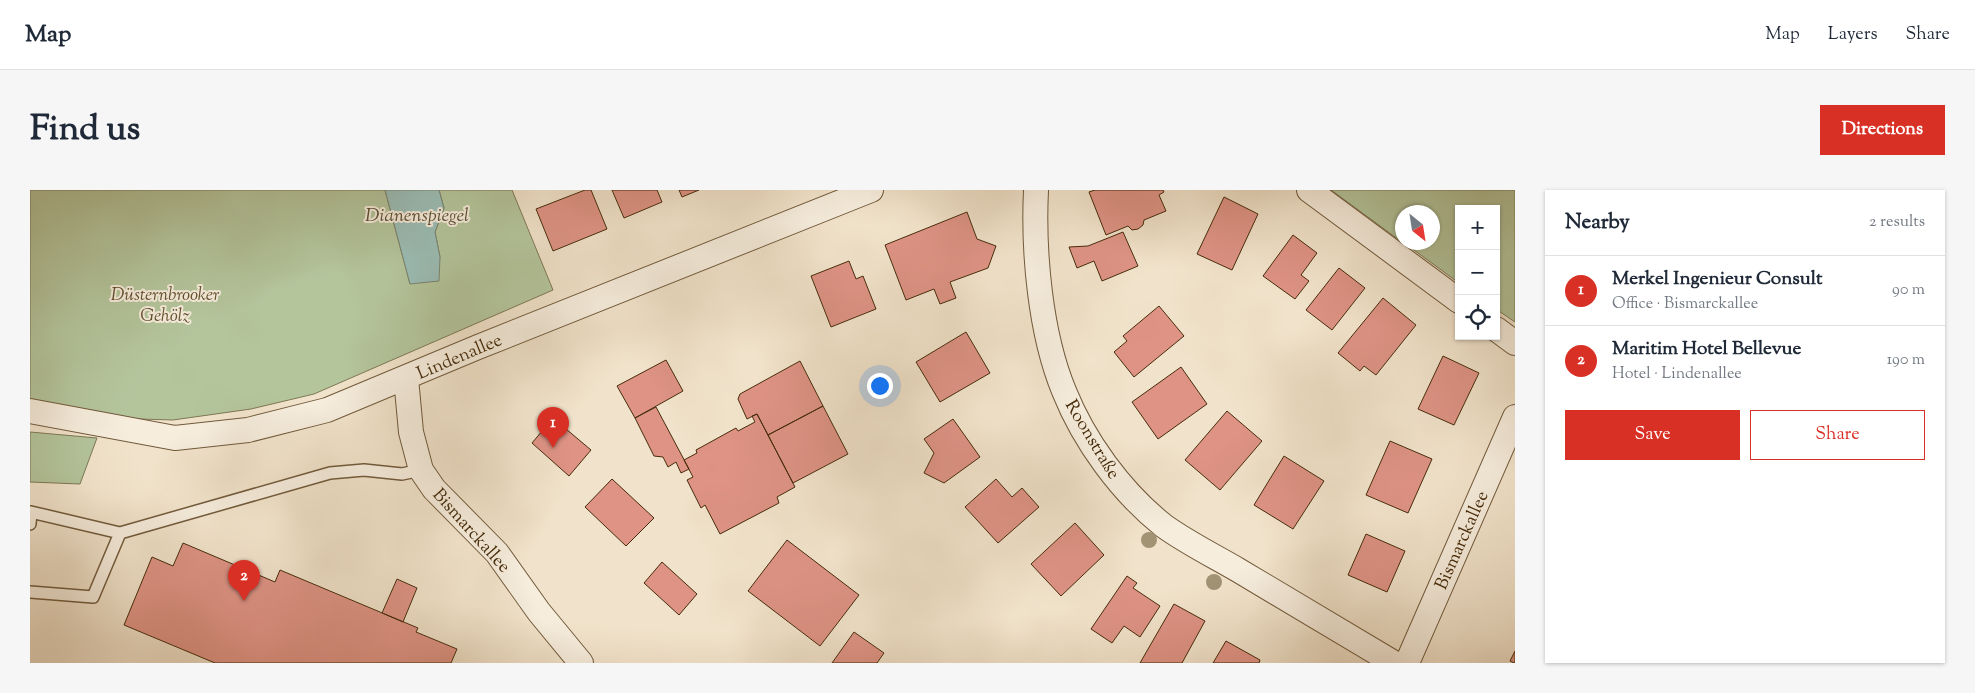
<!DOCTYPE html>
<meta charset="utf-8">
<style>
body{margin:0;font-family:"Sorts Mill Goudy",serif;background:#f6f6f7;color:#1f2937}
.controls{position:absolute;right:15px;top:15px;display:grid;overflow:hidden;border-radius:0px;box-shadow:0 1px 4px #0004}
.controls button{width:45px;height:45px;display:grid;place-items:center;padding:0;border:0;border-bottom:1px solid #e0e1e3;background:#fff;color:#1f2937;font:25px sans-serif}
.compass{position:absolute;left:1365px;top:15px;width:45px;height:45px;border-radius:50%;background:#fff;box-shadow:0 1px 4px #0004;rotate:150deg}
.you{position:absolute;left:849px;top:195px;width:18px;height:18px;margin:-12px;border:4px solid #fff;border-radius:50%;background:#1a73e8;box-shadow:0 0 0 8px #1a73e833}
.badge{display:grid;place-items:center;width:32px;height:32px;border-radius:50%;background:#d93025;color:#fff;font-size:16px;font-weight:700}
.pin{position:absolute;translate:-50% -41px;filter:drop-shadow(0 1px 2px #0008)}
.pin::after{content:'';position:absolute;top:26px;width:18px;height:15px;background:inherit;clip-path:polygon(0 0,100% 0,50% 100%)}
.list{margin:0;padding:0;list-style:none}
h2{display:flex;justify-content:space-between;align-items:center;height:65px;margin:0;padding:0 20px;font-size:21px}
h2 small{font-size:16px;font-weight:400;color:#747a83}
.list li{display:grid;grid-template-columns:32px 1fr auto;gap:15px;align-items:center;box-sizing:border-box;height:70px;padding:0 20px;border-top:1px solid #e0e1e3}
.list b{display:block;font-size:19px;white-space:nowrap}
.list p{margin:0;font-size:16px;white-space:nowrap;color:#747a83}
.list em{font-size:16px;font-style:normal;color:#747a83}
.actions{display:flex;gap:10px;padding:15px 20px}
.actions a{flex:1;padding:11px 0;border:1px solid #d93025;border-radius:0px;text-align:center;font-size:18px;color:#d93025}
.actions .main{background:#d93025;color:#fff}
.icon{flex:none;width:28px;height:28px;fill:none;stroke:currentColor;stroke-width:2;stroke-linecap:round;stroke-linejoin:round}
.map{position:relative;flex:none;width:1485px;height:473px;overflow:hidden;border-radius:0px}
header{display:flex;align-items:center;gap:30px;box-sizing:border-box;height:70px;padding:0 25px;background:#fff;border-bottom:1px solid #e0e1e3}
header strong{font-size:24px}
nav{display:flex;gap:28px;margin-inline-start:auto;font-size:18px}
.intro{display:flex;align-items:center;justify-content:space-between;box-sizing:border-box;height:120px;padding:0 30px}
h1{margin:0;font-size:35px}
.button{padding:12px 22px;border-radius:0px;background:#d93025;color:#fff;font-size:18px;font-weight:700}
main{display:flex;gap:30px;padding:0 30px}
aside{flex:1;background:#fff;border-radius:0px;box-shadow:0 1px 4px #0004}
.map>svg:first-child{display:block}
</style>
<header>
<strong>Map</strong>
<nav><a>Map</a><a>Layers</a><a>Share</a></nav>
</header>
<div class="intro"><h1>Find us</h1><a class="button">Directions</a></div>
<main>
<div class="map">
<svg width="1485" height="473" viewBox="0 0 1485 473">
<rect width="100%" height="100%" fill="#f1e3cb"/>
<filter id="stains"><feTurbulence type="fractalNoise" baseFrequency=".004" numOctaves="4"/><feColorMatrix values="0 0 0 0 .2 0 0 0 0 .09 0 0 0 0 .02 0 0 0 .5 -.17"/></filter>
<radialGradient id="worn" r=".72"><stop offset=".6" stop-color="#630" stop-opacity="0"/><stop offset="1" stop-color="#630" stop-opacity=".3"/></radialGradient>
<!-- green -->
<path fill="#b4c59c" stroke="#7d7854" d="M0 0H355L380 94 410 67 405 42 414 18 409 0H482L523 100 284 204 221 219 143 230 77 228 0 213Z
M1301 0H1485V132L1466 119V19H1429V93L1373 52H1402V22H1372V52Z
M0 242 67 248 50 294 0 292Z"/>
<!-- water -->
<path fill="#9bbeb7" stroke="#798472" d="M355 0H409L414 18 405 42 410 67 409 91 380 94Z"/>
<!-- building -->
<path fill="#de9385" stroke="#462c0b" d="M555 0H561L577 39 523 61 506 19Z
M582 0H627L632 12 594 28Z
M649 0H669L652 7Z
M1065 0H1133L1134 2 1129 5 1136 21 1114 30 1113 35 1108 39 1102 40 1098 36 1076 45 1059 2Z
M1194 7 1228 24 1202 80 1167 64Z
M937 22 947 49 966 56 958 78 920 92 926 108 910 114 904 99 876 110 855 55Z
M1093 42 1108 76 1072 91 1064 71 1047 78 1039 57 1058 56Z
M1263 45 1287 63 1271 85 1279 91 1265 109 1233 86Z
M819 71 826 89 833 86 846 119 801 137 781 86Z
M1309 78 1335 98 1302 140 1276 120Z
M1353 108 1386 135 1346 185 1334 176 1330 181 1308 163Z
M1129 116 1154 146 1104 187 1084 162 1097 151 1093 146Z
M936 142 960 183 910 212 886 172Z
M1413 166 1449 183 1424 235 1388 219Z
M636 170 653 201 605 228 587 196Z
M770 171 793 216 738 245 727 224 717 229 708 209 710 204Z
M1151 177 1177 214 1128 249 1102 212Z
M793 216 818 264 763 293 738 245Z
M626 217 659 279 651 283 646 272 638 277 633 267 624 266 605 228Z
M1197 221 1232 251 1190 300 1155 270Z
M727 224 765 297 747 307 749 313 690 344 675 315 671 318 657 290 663 287 654 270 667 263 666 260 706 238 708 241 725 232 722 226Z
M523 228 561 260 539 286 502 253Z
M923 229 950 267 914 293 894 283 904 263 894 249Z
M1360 251 1402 269 1378 323 1336 305Z
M1254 266 1294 291 1263 339 1224 315Z
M582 289 624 328 596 356 555 317Z
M966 289 982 307 992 298 1009 317 968 353 935 317Z
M1045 333 1074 365 1031 406 1001 374Z
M1336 344 1375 361 1357 402 1318 385Z
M757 350 829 405 790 456 718 401Z
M153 353 245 392 250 380 388 438 386 442 427 459 421 473H185L94 435 122 367 143 376Z
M632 372 667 404 649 425 614 393Z
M1097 386 1107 393 1103 398 1130 416 1110 447 1094 436 1082 453 1061 439Z
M367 389 387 398 373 432 352 423Z
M1144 414 1175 431 1152 473H1110Z
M824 442 854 463 847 473H802Z
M1196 451 1230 470 1229 473H1183Z
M1485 461V473H1484L1480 471Z"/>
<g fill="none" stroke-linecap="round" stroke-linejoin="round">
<defs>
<path id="service" d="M0 334 1 322 90 343 300 283 334 280 372 284 391 280
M0 402 63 407 90 343"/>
<path id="minor" d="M1006 0C1003 61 1010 143 1034 201 1054 251 1091 302 1134 336 1156 352 1184 366 1208 380 1260 411 1312 442 1364 473
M1279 0 1429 111
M1466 139 1485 153
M376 188 381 242 391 280 404 299 467 363 509 422 551 473
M0 221 145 248 218 240 297 220 448 157 841 0
M1377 473 1485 227"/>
</defs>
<!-- service casing -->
<use href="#service" stroke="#715a3b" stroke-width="14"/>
<!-- minor casing -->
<use href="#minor" stroke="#715a3b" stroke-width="26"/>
<!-- service -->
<use href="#service" stroke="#f6eddd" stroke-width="11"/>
<!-- minor -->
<use href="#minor" stroke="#f6eddd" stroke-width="24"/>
</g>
<!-- trees -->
<g fill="#a29375">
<circle cx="1119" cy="350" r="8"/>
<circle cx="1184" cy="392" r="8"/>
</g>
<g text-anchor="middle" stroke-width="4" stroke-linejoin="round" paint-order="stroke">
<!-- park labels -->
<g font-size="18" font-style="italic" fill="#62522f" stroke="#f6eddd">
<text x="135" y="110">Düsternbrooker<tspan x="135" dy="21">Gehölz</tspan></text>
</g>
<!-- street labels -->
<g font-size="18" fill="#462c0b" stroke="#f6eddd">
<text transform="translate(429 166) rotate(-23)" y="6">Lindenallee</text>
<text transform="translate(1063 249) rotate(59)" y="6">Roonstraße</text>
<text transform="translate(442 340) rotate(48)" y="6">Bismarckallee</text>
<text transform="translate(1431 350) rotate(-66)" y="6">Bismarckallee</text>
</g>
<!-- water labels -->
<g font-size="19" font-style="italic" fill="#5b5036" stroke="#f6eddd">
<text x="387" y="31">Dianenspiegel</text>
</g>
</g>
<rect width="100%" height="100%" filter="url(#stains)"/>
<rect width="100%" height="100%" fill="url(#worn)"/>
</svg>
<div class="controls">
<button>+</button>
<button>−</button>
<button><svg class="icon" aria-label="locate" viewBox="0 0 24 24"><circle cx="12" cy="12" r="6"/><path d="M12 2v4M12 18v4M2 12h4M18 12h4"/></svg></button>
</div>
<svg class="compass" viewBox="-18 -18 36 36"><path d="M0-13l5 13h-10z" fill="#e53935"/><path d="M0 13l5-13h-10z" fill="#747a83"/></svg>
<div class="you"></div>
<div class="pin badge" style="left:523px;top:258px">1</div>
<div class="pin badge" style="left:214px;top:411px">2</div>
</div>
<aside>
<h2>Nearby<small>2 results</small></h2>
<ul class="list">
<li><span class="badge">1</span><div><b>Merkel Ingenieur Consult</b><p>Office · Bismarckallee</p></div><em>90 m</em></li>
<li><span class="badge">2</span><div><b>Maritim Hotel Bellevue</b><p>Hotel · Lindenallee</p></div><em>190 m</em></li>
</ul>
<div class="actions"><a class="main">Save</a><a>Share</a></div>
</aside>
</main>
